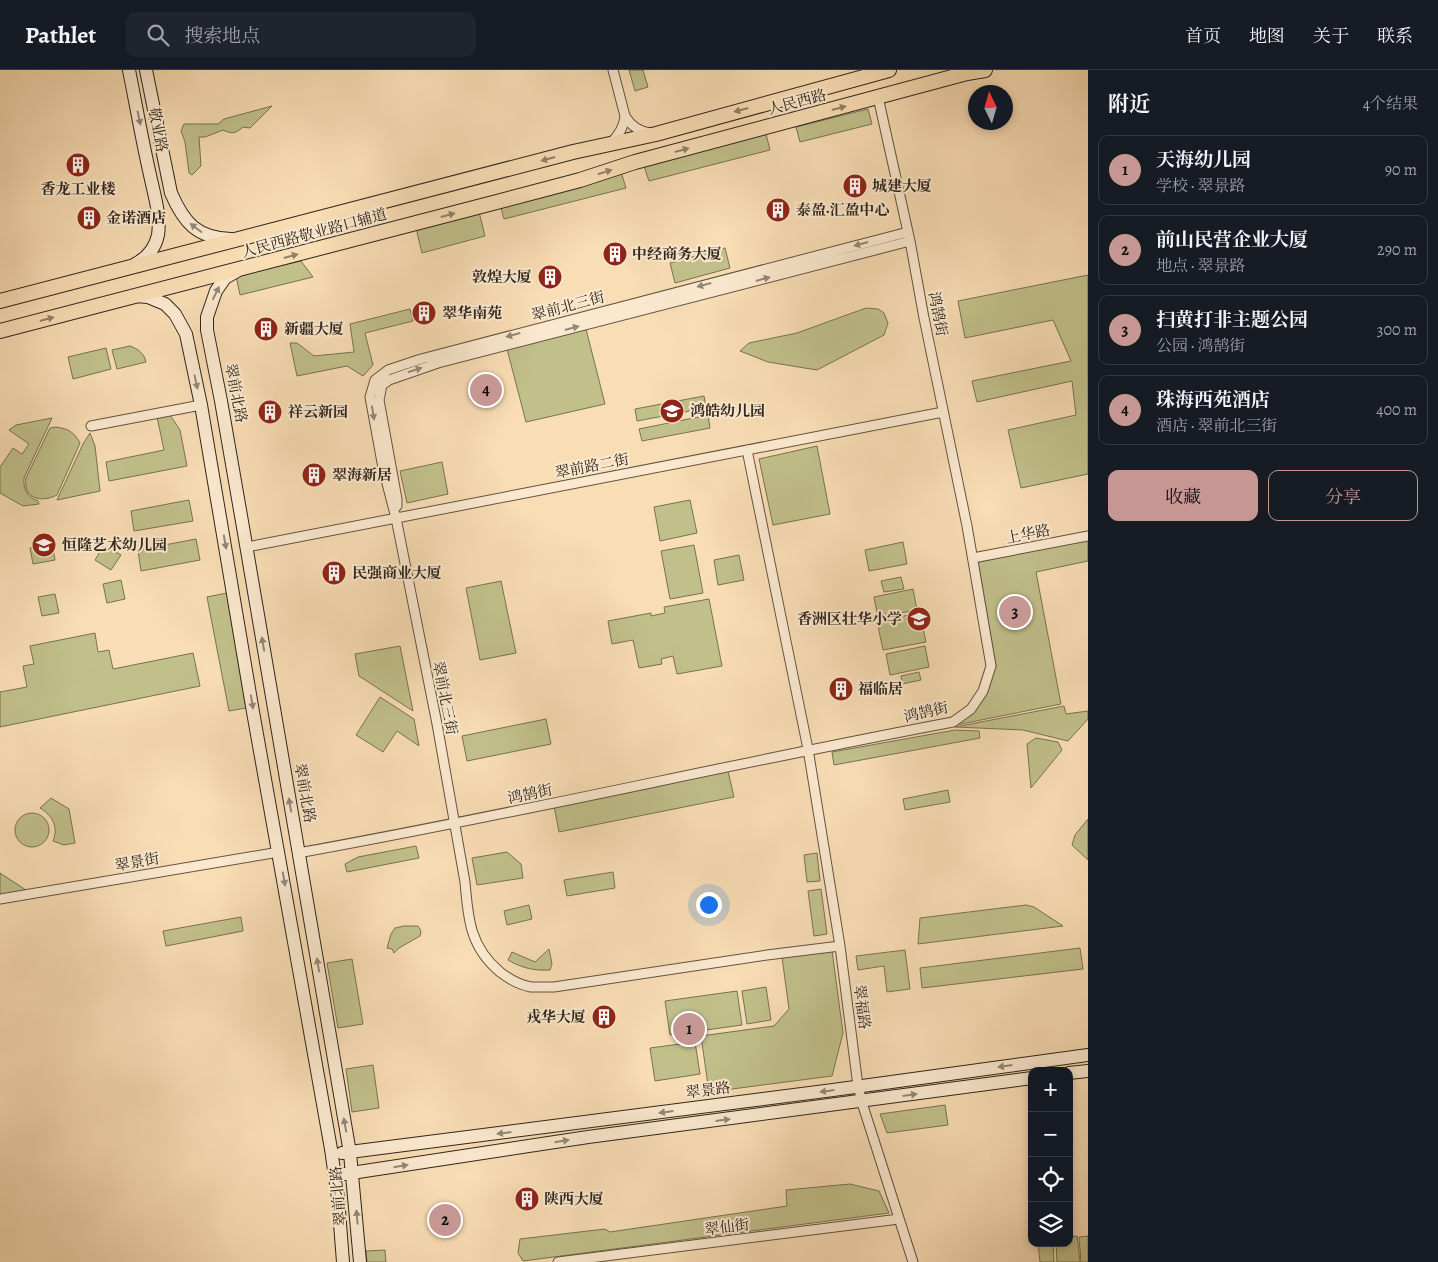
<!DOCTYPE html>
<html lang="zh">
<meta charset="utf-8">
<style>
body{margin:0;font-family:Alegreya,"Noto Serif SC",serif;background:#20242c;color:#f1f3f6}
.controls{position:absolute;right:15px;bottom:15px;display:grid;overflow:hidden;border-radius:10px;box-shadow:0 2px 8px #0003}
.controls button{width:45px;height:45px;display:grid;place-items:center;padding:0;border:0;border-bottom:1px solid #363941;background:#171b24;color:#f1f3f6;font:25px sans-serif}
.compass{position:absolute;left:968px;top:15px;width:45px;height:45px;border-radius:50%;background:#171b24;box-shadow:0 2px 8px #0003;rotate:355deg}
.you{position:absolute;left:708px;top:834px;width:18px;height:18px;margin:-12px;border:4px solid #fff;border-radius:50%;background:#1a73e8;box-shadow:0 0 0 8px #1a73e833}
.badge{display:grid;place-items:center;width:32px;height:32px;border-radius:50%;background:#c59692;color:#111;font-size:16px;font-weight:700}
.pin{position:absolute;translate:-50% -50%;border:2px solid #fff;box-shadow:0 1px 5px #0006}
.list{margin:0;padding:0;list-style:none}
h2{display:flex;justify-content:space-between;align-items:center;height:65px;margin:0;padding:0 20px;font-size:21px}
h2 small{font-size:16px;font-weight:400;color:#9ea1a6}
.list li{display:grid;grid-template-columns:32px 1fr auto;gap:15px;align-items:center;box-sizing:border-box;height:70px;margin:0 10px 10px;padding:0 10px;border:1px solid #363941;border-radius:10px}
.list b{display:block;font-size:19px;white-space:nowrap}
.list p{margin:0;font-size:16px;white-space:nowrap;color:#9ea1a6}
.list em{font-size:16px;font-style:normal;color:#9ea1a6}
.actions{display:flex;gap:10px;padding:15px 20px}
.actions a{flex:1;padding:11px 0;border:1px solid #c59692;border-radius:10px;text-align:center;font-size:18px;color:#c59692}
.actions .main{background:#c59692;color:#111}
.icon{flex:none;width:28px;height:28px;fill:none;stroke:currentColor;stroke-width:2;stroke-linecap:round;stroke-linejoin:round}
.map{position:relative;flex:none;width:1088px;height:1192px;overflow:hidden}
header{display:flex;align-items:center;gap:30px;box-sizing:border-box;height:70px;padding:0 25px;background:#171b24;border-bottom:1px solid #363941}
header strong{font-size:24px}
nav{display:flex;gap:28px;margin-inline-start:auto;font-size:18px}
.search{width:350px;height:45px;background:#20242c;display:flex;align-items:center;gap:12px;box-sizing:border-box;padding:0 18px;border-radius:10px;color:#9ea1a6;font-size:19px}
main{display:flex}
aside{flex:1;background:#171b24}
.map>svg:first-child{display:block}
</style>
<header>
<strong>Pathlet</strong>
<div class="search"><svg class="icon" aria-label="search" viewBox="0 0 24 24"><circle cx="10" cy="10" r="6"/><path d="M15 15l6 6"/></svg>搜索地点</div>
<nav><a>首页</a><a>地图</a><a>关于</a><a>联系</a></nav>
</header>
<main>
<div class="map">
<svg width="1088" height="1192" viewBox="0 0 1088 1192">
<rect width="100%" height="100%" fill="#f9ddb5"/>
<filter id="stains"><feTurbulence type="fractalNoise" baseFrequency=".004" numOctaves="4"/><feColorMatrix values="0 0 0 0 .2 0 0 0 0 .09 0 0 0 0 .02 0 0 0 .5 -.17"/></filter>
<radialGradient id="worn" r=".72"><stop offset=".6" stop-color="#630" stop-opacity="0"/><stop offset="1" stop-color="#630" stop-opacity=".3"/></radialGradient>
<!-- green -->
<path fill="#c1c08b" stroke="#787254" d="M629 0H643L648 17 635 21Z
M272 36 250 58 243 57C235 64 232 64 223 60L205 67H199L201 96 192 105 189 103 185 72 181 61 184 54H218L224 49Z
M868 39 872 54 800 72 796 57Z
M766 64 770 80 649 111 644 96Z
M621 102 626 118 504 149 500 134Z
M479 142 485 166 422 183 416 158Z
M725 178 730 198 675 213 670 193Z
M301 191 313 207 240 225 236 206Z
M1088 205V404L1021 418 1008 360 1076 345 1072 311 977 332 972 311 1071 291 1053 250 965 268 958 231Z
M866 238 878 239 884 243 888 253 884 265 817 300 768 292 740 281 749 273 797 263Z
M410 239 413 251 365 263 373 295 363 306 347 296 297 306 290 273H297L314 286 354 282 350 254Z
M586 259 605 334 526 352 507 279Z
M130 276C138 279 144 283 146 292L117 299 112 280Z
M106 278 111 299 73 309 68 287Z
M704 326 706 338 637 351 635 339Z
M170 345 180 360 187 396 109 411 106 392 164 380 157 347Z
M708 345 710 358 642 371 639 359Z
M52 348 24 408C23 419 27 427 38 431L39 434 23 436 0 423V397L13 378 22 384 29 374 9 360 16 355Z
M56 357C69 359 74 362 80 373L57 425C41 433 23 429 26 408L50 358Z
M90 363 95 376 100 421 57 430 83 374Z
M817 376 830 444 773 455 759 389Z
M442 392 448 424 407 433 400 401Z
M189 430 193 451 134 461 131 441Z
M690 430 697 463 660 471 654 437Z
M196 469 200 490 141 501 138 480Z
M1088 470V491L1036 502 1061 634 956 655 987 620 996 596 978 492Z
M903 472 907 494 869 501 865 480Z
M52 474 55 490 33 494 30 478Z
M104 475 121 485 111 500 95 490Z
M694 475 703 523 670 529 661 481Z
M739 485 744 510 718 515 714 490Z
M901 507 904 519 884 522 881 511Z
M121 510 125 529 107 533 103 514Z
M501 511 516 583 480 590 466 518Z
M913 519 917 540 878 547 874 527Z
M227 523 246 638 229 641 207 527Z
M55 524 59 543 42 546 38 527Z
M709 529 722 596 677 604 673 586 661 589 662 594 639 598 633 570 612 574 608 551 651 543V546L665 543 664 537Z
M920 543 926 572 883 580 877 551Z
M95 563 98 582 109 580 113 599 193 583 200 616 0 657V622L27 617 23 596 34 594 30 576Z
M400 576 413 641 359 606 355 584Z
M925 576 929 597 890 605 886 584Z
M919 602 921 610 902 614 901 606Z
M380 627 414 649 419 676 397 661 383 682 356 665Z
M1064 636 1066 644 1088 641V649L1068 671 1023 660 955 657Z
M546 649 551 674 467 691 462 666Z
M955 660 979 661 980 668 834 695 832 682Z
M1036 668 1058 672 1062 680 1031 718 1027 674Z
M728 701 734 727 559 762 554 736Z
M948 720 950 732 905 740 903 729Z
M51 728 69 739 75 773 64 775 53 771C59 757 52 745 40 738Z
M15 760a17 17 0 1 1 34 0a17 17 0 1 1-34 0Z
M1088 749V790L1072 775 1075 765Z
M416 776 419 788 347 802 345 794 358 787Z
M507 782 521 794 523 808 477 815 472 788Z
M817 783 820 811 807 812 804 785Z
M613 802 615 818 567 826 564 810Z
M0 803 26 820 0 825Z
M821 819 827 864 814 866 808 821Z
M529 835 532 849 507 855 504 841Z
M1026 835 1034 837 1063 856 918 874 920 848Z
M241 847 243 861 166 876 163 861Z
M404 856H418L421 861 420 866 399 878 394 883 392 879 387 878 391 864 395 858Z
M1080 878 1083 899 922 918 920 898Z
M549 879 552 894 550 900C534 901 522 898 508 890L512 882 535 892Z
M832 880 843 963 832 1006 709 1022 701 966 774 956 789 939 782 887Z
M905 880 910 919 887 922 884 896 858 900 856 886Z
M352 889 363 954 338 958 327 893Z
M766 917 771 950 747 954 742 921Z
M737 921 742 955 670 965 665 931Z
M695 972 700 1004 655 1011 650 978Z
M373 995 379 1038 352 1042 346 999Z
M945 1035 948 1055 887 1063 880 1044Z
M850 1114 879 1121 889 1143 523 1191 518 1183 520 1169 605 1159 610 1162 787 1136 786 1120Z
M1077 1166 1080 1192H1057L1056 1173H1069V1167Z
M1088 1166V1192H1081L1079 1167Z
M1038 1173H1053L1054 1192H1040Z
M385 1180 386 1192H367L366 1181Z"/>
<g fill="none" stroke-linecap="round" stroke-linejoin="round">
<defs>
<path id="street" d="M613 0 625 46
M611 73C619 65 624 57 625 46 631 56 639 62 651 63
M91 356 201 335
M747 380 808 679 840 876 858 1016 863 1036 913 1192
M397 436V429L379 330 382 315 389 310 438 293 910 171
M247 477 943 342
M973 488 1088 466
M298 783C517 744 734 693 953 652L971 639 983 621 991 596 967 456 924 248 910 171 878 27
M0 829 279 782
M840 876 767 885 554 917C547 917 539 917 531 917 520 915 509 909 500 902 470 877 468 849 465 812L437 654 396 448 383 398 370 327 375 310 388 300 421 289 908 162
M558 1192 899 1149"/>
<path id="secondary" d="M129 0C136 35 142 70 150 105 154 124 161 146 158 165 155 179 147 188 135 194
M146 0 171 123C184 153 197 168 231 169
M237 201 225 208 216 221 207 247V260L221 331 244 463 350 1083 360 1192
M135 226 148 227 165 234 175 244 186 264 201 335 253 642 331 1079 338 1128 343 1192
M1069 1003 1088 1001
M342 1083 833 1020 1088 985
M345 1104 588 1067 1032 1008"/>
<path id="primary" d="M0 231 573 82 656 64 889 0
M0 261 493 133 580 110 635 92 967 3 985 0"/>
</defs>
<!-- street casing -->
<use href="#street" stroke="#615342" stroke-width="11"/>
<!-- secondary casing -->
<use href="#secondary" stroke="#2e251c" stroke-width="14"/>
<!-- primary casing -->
<use href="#primary" stroke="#2e251c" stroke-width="16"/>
<!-- street -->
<use href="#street" stroke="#fbe9cf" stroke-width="9"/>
<!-- secondary -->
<use href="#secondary" stroke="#fbe9cf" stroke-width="12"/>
<!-- primary -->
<use href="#primary" stroke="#f9ddb5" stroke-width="14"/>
</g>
<!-- one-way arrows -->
<defs><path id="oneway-solid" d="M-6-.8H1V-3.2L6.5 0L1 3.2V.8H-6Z" transform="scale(1.25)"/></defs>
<g fill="#948168">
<use href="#oneway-solid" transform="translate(839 38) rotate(-15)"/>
<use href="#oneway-solid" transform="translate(741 40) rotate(165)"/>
<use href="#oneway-solid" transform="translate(682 80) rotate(-15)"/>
<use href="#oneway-solid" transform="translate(548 89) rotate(165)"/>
<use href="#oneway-solid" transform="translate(605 102) rotate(-17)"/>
<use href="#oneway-solid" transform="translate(448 145) rotate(-15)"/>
<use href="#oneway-solid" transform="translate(291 186) rotate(-15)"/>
<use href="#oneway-solid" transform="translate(47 249) rotate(-15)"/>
</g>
<g fill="#948776">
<use href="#oneway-solid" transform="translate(139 48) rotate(78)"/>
<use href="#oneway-solid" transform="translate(196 158) rotate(-143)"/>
<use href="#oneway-solid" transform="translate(861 174) rotate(165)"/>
<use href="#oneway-solid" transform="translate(763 209) rotate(-15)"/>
<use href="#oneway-solid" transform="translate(704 215) rotate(165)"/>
<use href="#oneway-solid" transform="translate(216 223) rotate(-64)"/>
<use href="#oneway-solid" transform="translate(572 258) rotate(-15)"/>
<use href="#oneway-solid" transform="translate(513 265) rotate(165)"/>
<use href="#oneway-solid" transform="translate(415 300) rotate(-17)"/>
<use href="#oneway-solid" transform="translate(196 312) rotate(78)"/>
<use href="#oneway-solid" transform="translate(373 343) rotate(81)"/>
<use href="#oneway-solid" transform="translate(225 472) rotate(80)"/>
<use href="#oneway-solid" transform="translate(263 574) rotate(-100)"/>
<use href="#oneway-solid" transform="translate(252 632) rotate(81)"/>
<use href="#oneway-solid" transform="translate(290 735) rotate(-100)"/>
<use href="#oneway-solid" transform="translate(284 809) rotate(80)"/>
<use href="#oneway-solid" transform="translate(318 895) rotate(-100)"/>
<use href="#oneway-solid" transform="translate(1005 996) rotate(172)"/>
<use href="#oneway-solid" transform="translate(827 1021) rotate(173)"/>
<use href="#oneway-solid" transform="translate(910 1025) rotate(-8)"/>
<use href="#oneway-solid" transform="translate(666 1042) rotate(173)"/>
<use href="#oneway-solid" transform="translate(723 1050) rotate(-7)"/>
<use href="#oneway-solid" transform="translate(345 1055) rotate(-100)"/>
<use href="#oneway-solid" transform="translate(504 1063) rotate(173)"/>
<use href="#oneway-solid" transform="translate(562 1071) rotate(-9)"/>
<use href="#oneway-solid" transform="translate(401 1096) rotate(-9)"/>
<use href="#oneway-solid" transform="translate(357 1147) rotate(-95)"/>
</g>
<!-- icons -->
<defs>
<symbol id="building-disc" viewBox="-11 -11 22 22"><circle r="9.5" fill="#8f2418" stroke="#fbe9cf"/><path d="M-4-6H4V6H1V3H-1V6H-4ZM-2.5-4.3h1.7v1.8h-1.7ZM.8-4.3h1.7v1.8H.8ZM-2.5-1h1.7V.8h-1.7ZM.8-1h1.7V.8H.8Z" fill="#fff"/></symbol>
<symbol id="school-disc" viewBox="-11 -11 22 22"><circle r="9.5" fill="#8f2418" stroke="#fbe9cf"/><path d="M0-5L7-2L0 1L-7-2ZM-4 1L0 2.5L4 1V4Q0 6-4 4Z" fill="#fff"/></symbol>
</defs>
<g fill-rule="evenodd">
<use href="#building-disc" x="64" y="81" width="28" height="28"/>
<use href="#building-disc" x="841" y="102" width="28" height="28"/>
<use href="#building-disc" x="764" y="126" width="28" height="28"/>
<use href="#building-disc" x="75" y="134" width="28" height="28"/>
<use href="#building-disc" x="601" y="170" width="28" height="28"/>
<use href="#building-disc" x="536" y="193" width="28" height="28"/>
<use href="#building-disc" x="410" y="229" width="28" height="28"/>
<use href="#building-disc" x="252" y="245" width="28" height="28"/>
<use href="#school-disc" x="658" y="327" width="28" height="28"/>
<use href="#building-disc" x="256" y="328" width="28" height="28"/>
<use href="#building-disc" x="300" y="391" width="28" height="28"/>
<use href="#school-disc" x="30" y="461" width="28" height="28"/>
<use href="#building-disc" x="320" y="489" width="28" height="28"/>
<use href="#school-disc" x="905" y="535" width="28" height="28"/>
<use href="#building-disc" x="827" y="605" width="28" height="28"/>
<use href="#building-disc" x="590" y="933" width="28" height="28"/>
<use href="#building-disc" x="513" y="1115" width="28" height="28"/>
</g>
<g text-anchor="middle" stroke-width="4" stroke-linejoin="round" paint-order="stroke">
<!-- street labels -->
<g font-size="15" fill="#2e251c" stroke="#fbe9cf">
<text transform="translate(797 32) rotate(-15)" y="5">人民西路</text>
<text transform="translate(158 60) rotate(79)" y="5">敬业路</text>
<text transform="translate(314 163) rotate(-15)" y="5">人民西路敬业路口辅道</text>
<text transform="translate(568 236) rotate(-15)" y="5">翠前北三街</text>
<text transform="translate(938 244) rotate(79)" y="5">鸿鹄街</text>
<text transform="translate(236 323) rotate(79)" y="5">翠前北路</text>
<text transform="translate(592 396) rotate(-11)" y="5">翠前路二街</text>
<text transform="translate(1028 464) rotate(-11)" y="5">上华路</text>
<text transform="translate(445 628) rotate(79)" y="5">翠前北三街</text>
<text transform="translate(926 642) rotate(-13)" y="5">鸿鹄街</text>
<text transform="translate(305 723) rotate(80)" y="5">翠前北路</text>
<text transform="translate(530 724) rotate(-12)" y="5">鸿鹄街</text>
<text transform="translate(137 792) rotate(-10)" y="5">翠景街</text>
<text transform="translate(862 937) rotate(83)" y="5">翠福路</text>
<text transform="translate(708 1020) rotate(-7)" y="5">翠景路</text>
<text transform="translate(338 1126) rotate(-95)" y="5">翠前北路</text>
<text transform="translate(727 1157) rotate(-7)" y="5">翠仙街</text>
</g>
<!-- poi labels -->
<g font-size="15" font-weight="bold" fill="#2e251c" stroke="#fbe9cf" text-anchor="start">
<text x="872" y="121">城建大厦</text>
<text x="78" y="124" text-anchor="middle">香龙工业楼</text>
<text x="796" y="145">泰盈·汇盈中心</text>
<text x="106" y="153">金诺酒店</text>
<text x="632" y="189">中经商务大厦</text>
<text x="532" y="212" text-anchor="end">敦煌大厦</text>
<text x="442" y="248">翠华南苑</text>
<text x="284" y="264">新疆大厦</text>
<text x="690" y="346">鸿皓幼儿园</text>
<text x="288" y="347">祥云新园</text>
<text x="332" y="410">翠海新居</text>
<text x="62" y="480">恒隆艺术幼儿园</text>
<text x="352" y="508">民强商业大厦</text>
<text x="902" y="554" text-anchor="end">香洲区壮华小学</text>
<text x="858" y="624">福临居</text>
<text x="586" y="952" text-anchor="end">戎华大厦</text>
<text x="544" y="1134">陕西大厦</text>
</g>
</g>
<rect width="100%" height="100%" filter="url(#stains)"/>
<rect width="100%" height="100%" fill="url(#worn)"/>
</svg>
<div class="controls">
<button>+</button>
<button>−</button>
<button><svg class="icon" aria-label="locate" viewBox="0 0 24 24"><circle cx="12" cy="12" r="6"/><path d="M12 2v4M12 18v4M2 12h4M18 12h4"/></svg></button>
<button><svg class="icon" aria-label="layers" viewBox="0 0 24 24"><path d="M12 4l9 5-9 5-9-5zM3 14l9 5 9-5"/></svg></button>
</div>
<svg class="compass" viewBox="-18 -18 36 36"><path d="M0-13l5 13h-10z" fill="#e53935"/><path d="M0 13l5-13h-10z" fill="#9ea1a6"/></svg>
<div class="you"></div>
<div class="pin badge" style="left:689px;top:959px">1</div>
<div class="pin badge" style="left:445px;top:1150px">2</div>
<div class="pin badge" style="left:1015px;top:542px">3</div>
<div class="pin badge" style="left:486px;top:320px">4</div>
</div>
<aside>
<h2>附近<small>4个结果</small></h2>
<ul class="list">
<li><span class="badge">1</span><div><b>天海幼儿园</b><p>学校 · 翠景路</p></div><em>90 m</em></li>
<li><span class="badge">2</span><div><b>前山民营企业大厦</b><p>地点 · 翠景路</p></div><em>290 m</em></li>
<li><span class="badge">3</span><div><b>扫黄打非主题公园</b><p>公园 · 鸿鹄街</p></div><em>300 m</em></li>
<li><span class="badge">4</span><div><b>珠海西苑酒店</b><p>酒店 · 翠前北三街</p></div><em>400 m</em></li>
</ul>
<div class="actions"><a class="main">收藏</a><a>分享</a></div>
</aside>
</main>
